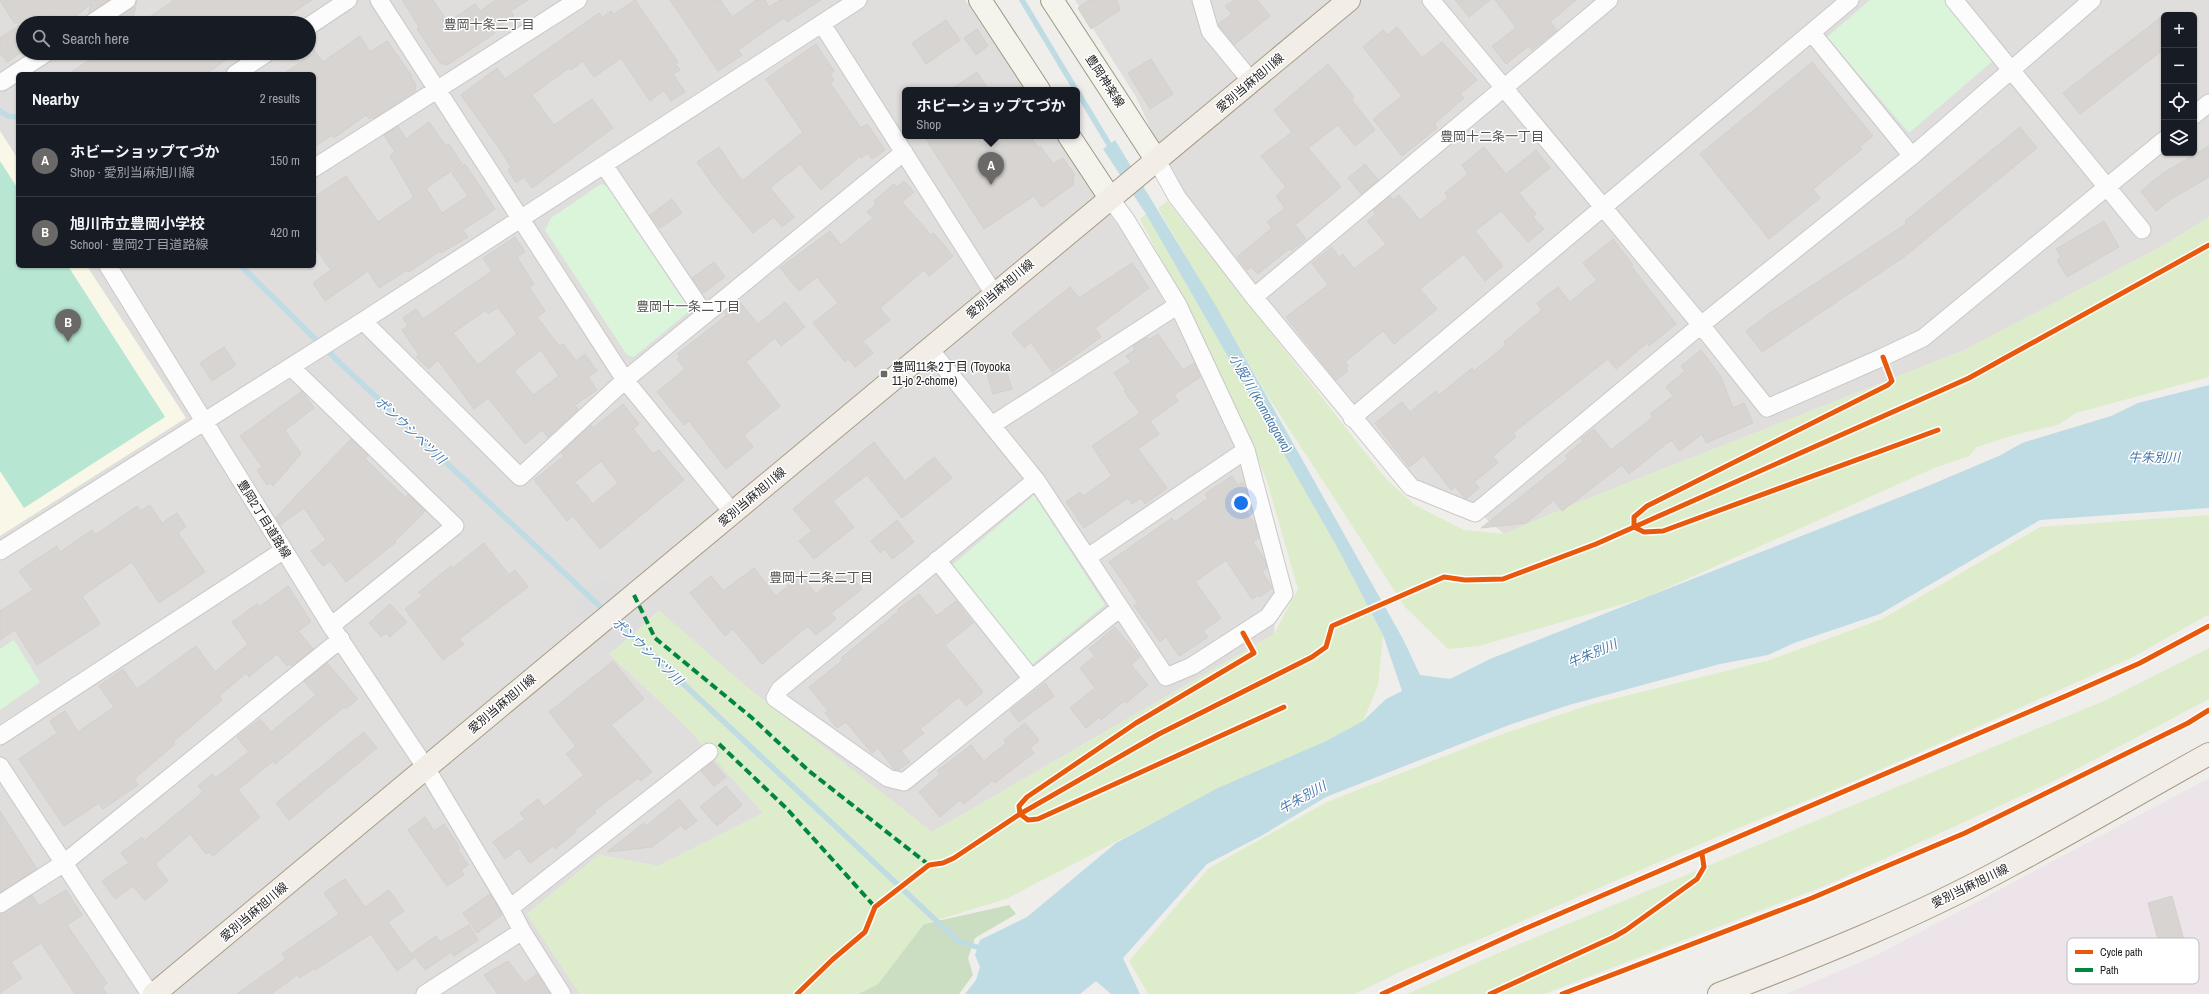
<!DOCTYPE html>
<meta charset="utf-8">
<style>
body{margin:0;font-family:"Archivo Narrow","Noto Sans JP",sans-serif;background:#20242c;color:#f1f3f6}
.controls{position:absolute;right:12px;top:12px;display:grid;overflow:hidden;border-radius:6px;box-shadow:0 1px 3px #0004}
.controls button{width:36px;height:36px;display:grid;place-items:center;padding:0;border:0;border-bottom:1px solid #363941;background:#171b24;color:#f1f3f6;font:20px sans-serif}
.you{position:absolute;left:1241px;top:503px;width:14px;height:14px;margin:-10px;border:3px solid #fff;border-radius:50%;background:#1a73e8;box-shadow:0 0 0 6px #1a73e833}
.badge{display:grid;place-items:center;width:26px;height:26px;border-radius:50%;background:#6a6968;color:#fff;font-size:13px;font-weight:700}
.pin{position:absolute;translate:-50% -33px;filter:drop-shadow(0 1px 2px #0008)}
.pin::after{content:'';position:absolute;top:21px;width:14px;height:12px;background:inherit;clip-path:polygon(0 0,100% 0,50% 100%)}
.popup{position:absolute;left:902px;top:87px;width:178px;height:52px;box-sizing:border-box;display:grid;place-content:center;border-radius:6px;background:#171b24;filter:drop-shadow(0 1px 3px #0005);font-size:13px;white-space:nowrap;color:#9ea1a6}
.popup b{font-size:15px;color:#f1f3f6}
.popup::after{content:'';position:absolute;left:50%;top:100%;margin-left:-8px;border:8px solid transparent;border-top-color:#171b24}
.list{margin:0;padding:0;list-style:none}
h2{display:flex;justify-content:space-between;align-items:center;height:52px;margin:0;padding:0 16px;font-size:17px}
h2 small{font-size:13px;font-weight:400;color:#9ea1a6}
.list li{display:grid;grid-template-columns:26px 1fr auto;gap:12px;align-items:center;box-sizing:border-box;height:72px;padding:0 16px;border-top:1px solid #363941}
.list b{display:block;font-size:15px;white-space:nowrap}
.list p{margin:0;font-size:13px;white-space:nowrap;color:#9ea1a6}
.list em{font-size:13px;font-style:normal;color:#9ea1a6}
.icon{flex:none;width:22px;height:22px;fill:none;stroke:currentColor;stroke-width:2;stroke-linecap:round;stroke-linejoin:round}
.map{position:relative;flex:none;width:2209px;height:994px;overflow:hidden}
.search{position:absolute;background:#171b24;box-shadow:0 1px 3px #0004;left:16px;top:16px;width:300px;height:44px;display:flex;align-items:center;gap:10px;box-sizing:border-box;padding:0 14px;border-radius:22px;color:#9ea1a6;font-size:15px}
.panel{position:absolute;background:#171b24;box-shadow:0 1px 3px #0004;left:16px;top:72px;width:300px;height:196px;border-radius:6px}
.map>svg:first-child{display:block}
</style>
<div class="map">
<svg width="2209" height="994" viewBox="0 0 2209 994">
<rect width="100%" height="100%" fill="#f0eeeb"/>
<!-- residential -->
<path fill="#dfdedc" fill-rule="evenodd" d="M0 0H965L1026 90H905V136H1057L1142 261 1212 390 1258 507 1277 589 1274 634 932 832 749 689 659 611 609 654 685 725 763 813 658 866 599 855 527 914 580 994H0ZM23 23H309V53H23ZM18 74H314V266H18Z
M1075 0H2209V217L2166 244 1965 350 1577 503 1504 534 1470 505 1416 481 1181 194 1136 97ZM2164 15H2194V153H2164Z"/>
<!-- industrial -->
<path fill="#ede4e9" d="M2209 778V994H1786L1877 955Z"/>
<!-- education -->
<path fill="#f8f7e8" d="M0 131 18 159V266H87L186 418 0 536Z"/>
<!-- grass -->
<path fill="#ddeccb" d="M1167 201 1387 480 1415 505 1464 530 1504 534 1577 503 1965 350 2166 244 2209 217V377L2076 413 2058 425 2014 435 1977 447 1969 456 1932 469 1647 597 1479 646 1448 649 1405 607 1267 395 1158 208Z
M1146 214 1336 545 1383 635 1378 686 1363 721 1326 741 1216 790 1006 899 924 924 878 984 858 994H580L527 914 599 855 658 866 763 813 685 725 609 654 660 611 749 689 932 832 1274 634 1298 589 1266 478 1214 361 1140 219Z
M2209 515V615L2206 616 2133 657 1968 731 1838 788 1731 831 1476 941 1404 970 1355 994H1148L1129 961 1209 868 1327 802 1491 738 1589 705 1770 660 1882 619 2040 527Z
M2209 648V699L2056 780 1827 885 1544 994H1407L1498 953 2106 700Z"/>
<!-- forest -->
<path fill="#cbdec1" d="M1009 905 1016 914 975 938 968 958 973 975 959 994H858L878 984 924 924Z"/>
<!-- park -->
<path fill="#daf5da" d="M1870 0H1944L1995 59 1909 133 1827 37Z
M601 184 607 186 688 307 687 313 634 357 627 355 545 230 551 218Z
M1034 495 1105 605 1030 666 951 566Z
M14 640 40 682 0 710V649Z"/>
<!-- pitch -->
<path fill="#b7e6d2" d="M0 161 18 189V266H68L165 417 24 508 0 471Z"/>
<!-- water -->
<path fill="#bfdbe3" d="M1115 140 1216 306 1403 639 1420 675 1450 679 1490 659 1928 486 2001 455 2022 443 2111 416 2138 403 2209 385V508L2040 520 1880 614 1794 643 1768 655 1720 664 1569 705 1509 725 1326 797 1261 836 1207 864 1123 958 1140 994H1111L1096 981 1080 994H965L976 980 980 967 975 955 980 940 1027 917 1116 843 1216 789 1326 741 1363 721 1386 699 1402 691 1383 635 1336 545 1146 214 1103 149Z"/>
<!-- pier -->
<path fill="#dedddd" d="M605 579 647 622 615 649 572 605Z"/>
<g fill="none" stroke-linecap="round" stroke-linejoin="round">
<!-- stream -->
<path stroke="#bfdbe3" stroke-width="5.5" d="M1022 0 1076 90
M1077 91 1113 151
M0 111 8 116 18 117
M241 266 341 364 607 613
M613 618 958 941 980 948 984 946"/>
</g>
<!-- building -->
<path fill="#d7d4d2" stroke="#d3d0cc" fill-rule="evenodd" d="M0 0H109L89 13 91 4 67 23H58L52 15 41 23H23V51L7 62 0 53V38L22 23H14Z
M137 0 132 23H110L132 8Z
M174 0H312L277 23H141Z
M402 0H433L448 22 475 4 480 11 496 0H528L511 11 514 16 493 31 495 33 447 65 440 63 417 29 419 27Z
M635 0 678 62 675 64 680 70 673 74 685 92 671 101 664 90 650 101 621 58 594 77 583 61 571 70 569 68 532 95 554 125 592 99 613 128 532 188 524 177 516 183 508 170 511 167 499 148 461 95 497 68 505 79 599 13 602 18 611 11 614 14Z
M670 0H720L732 17 756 0H765L769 7 780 0H821L787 22 784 18 738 50 742 55 718 71Z
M1089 0H1117L1120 10 1091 29 1078 8Z
M1234 0H1257L1270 16 1234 45 1218 24 1232 14 1225 6Z
M1455 0H1490L1469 17Z
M1495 0H1576L1550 22 1557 30 1532 50 1529 46 1506 64 1492 46 1516 28Z
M2164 15V49L2080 114 2063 93Z
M946 20 960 40 926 64 912 43Z
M1397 27 1422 58 1442 42 1477 80 1460 94 1464 98 1434 124 1437 128 1402 156 1373 119 1402 96 1363 47 1383 30 1387 35Z
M977 29 988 46 976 55 964 38Z
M360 36 370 52 387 41 412 76 411 77 416 85 415 91 373 119 372 117 369 119 366 115 334 138 332 135 314 147V74H283L314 53V50L323 62Z
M816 44 834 71 830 74 834 80 830 83 861 128 867 124 885 150 872 159 868 153 861 158 860 156 821 190 800 164 770 188 794 217 782 227 774 217 753 233 713 185 697 162 719 147 742 181 803 132 766 79Z
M99 53H236L206 74H69Z
M1151 59 1173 94 1150 109 1128 73Z
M1812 62 1873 136 1859 147 1862 149 1813 189 1820 198 1769 239 1700 154Z
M1328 64 1354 97 1351 99 1375 130 1355 146 1338 125 1308 148 1341 187 1295 225 1306 239 1291 251 1289 249 1258 274 1251 267 1247 270 1237 257 1272 228 1267 222 1285 208 1276 196 1286 187 1261 156 1292 132 1274 110Z
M977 72 989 90H950Z
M429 122 446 146 449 144 462 164 426 188 442 213 468 196 452 173 465 164 495 209 463 230 468 237 441 253 440 251 409 272 407 270 379 288 368 271 325 301 313 283 331 270 314 246V197L346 176 378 222 414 197 390 156 395 152 384 135 398 126 406 139Z
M2020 127 2037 148 1904 257 1762 352 1746 331 1770 313 1906 224 1905 221Z
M924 136H1030L1038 148 1040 146 1053 164 1063 158 1074 174 1073 185 1042 207 1034 196 984 229Z
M2209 146V177L2171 199 2156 211 2141 191 2163 173Z
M1484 147 1506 174 1536 150 1550 168 1519 193 1536 214 1533 217 1544 229 1528 242 1501 211 1475 231 1503 266 1485 281 1464 254 1420 289 1437 309 1394 344 1383 331 1345 362 1348 366 1346 368 1348 371 1336 380 1286 317 1328 285 1312 263 1332 247 1339 257 1343 254 1354 269 1386 244 1367 221 1376 214 1373 210 1390 196 1393 200 1399 195 1420 220 1448 198 1445 193 1468 174 1462 165Z
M1365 164 1378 180 1361 194 1348 178Z
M904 181 914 192 902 202 931 235 934 233 953 256 929 276 924 270 880 308 890 320 863 341 873 353 855 367 848 359 845 362 813 323 838 303 817 277 799 291 780 268 830 231 841 245 873 218 867 212 876 204 874 201 894 184 897 187Z
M672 199 682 213 660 228 650 215Z
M2104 221 2119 247 2067 277 2057 260 2061 257 2056 249Z
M515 237 525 252 517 257 534 284 529 287 545 311 537 317 559 346 563 344 576 361 585 354 597 371 588 377 597 390 575 405 578 409 548 437 542 430 525 444 488 398 474 409 438 360 429 369 416 357 419 355 402 330 408 326 403 318 416 309 423 319 492 271 483 258ZM498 307 517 334 478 365 453 333 486 310 488 314ZM541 350 559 376 533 395 514 371Z
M1613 239 1633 265 1631 266 1676 324 1649 346 1647 343 1616 369 1608 359 1513 433 1516 437 1493 456 1498 463 1474 482 1479 488 1466 499 1455 487 1451 490 1424 455 1409 467 1375 423 1402 402 1410 412 1436 391 1439 395 1472 368 1474 371 1506 345 1504 342 1542 310 1537 303 1558 287 1570 302 1597 280 1583 263Z
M714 262 725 277 703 293 692 278Z
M1132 263 1149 288 1095 328 1101 337 1052 372 1031 342 1024 348 1012 333 1070 287 1079 298Z
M739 301 758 324 785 302 805 327 781 346 775 338 746 362 780 406 744 435 753 447 726 469 689 421 684 425 657 392 685 369 677 359 680 357 677 354 727 315 725 312Z
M1158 334 1183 370 1194 363 1200 377 1174 395 1178 401 1150 421 1159 434 1138 449 1167 488 1145 504 1141 498 1132 504 1128 498 1084 528 1066 502 1080 492 1083 496 1112 476 1092 446 1140 413 1124 391 1126 390 1114 373 1131 362 1126 356 1135 350 1133 346 1147 337 1149 340Z
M224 347 236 365 212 381 200 363Z
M1701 350 1721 377 1733 408 1744 403 1753 423 1706 443 1702 434 1680 451 1671 440 1629 474 1622 465 1562 511 1554 500 1526 523 1481 528 1568 459 1565 456 1583 441 1581 439 1594 429 1611 450 1653 417 1650 414 1673 396 1666 387 1685 371 1681 366Z
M1003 361 1012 389 993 394 985 367Z
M302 391 314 408 285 430 301 454 273 486 271 483 267 485 257 470 262 467 240 436Z
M623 404 639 424 633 429 653 454 659 450 684 480 600 549 573 516 567 521 534 480 564 456 561 453 591 425 593 428ZM601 461 618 483 593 504 575 482Z
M351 439 368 455 365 459 405 497 408 494 425 511 395 541 396 542 346 582 330 561 323 566 311 551 326 540 304 508 280 525 276 517Z
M874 442 905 481 934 457 952 478 902 518 867 475 833 501 854 527 814 559 799 541 812 531 793 509Z
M1232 476 1238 485 1242 482 1245 486 1250 505 1244 509 1255 524 1259 538 1253 542 1265 560 1267 568 1262 571 1272 588 1260 597 1258 595 1252 599 1226 560 1195 582 1221 618 1203 631 1208 637 1179 656 1166 637 1160 642 1134 606 1138 603 1109 562 1172 518 1175 522 1208 498 1205 494Z
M150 505 162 523 177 513 186 527 178 533 205 572 159 603 132 562 82 596 100 624 37 665 15 630 0 640V611L33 590 19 571 57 546 60 552 92 530 95 535 137 506 141 511Z
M897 520 914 542 892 559 885 549 880 553 871 541Z
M484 543 509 575 515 570 528 587 459 639 464 644 443 660 405 609 422 596 419 592 451 566 453 568Z
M754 568 776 596 801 575 816 594 846 570 862 589 831 613 836 619 816 635 808 626 762 664 733 629 725 636 690 593 711 576 723 591Z
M288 586 311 622 298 631 313 649 292 666 289 664 287 666 277 654 249 677 246 673 219 696 222 700 173 742 175 744 134 779 138 785 103 809 99 803 64 826 19 759 57 733 50 721 65 711 78 732 114 707 99 686 123 669 137 689 196 646 215 672 248 644 232 622 257 604 259 607Z
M919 594 937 616 956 601 973 623 945 645 983 692 966 706 959 697 920 729 924 733 901 751 910 762 898 770 894 769 878 748 872 753 846 722 837 728 825 713 828 711 809 687 843 660 841 658 899 611 898 609Z
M390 604 407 622 390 637 386 633 381 637 369 623Z
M1115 627 1140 657 1131 665 1148 685 1126 703 1124 701 1101 720 1099 717 1086 728 1070 708 1095 688 1080 668 1095 656 1089 649Z
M613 661 644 699 611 725 652 772 641 781 638 778 594 811 596 813 575 830 576 832 555 849 553 846 530 863 519 848 505 859 493 842 525 819 520 813 538 799 544 807 584 775 566 754 576 746 549 712Z
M327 663 358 699 346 709 344 707 275 764 273 761 238 790 260 817 213 856 209 852 206 854 190 834 155 864 168 881 145 900 133 886 115 899 102 881 129 863 121 853 142 837 144 841 203 792 198 786 212 774 215 778 249 752 237 737 260 719 271 732 316 695 304 681Z
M1045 683 1054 696 1019 722 1010 710Z
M1025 723 1039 740 1030 748 1034 753 995 783 993 780 964 804 960 800 940 817 919 792 940 774 937 771 971 745 984 761 1006 743 1004 740Z
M364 732 377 748 289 820 276 803Z
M713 762 726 777 714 786 701 771Z
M726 786 742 805 717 826 700 807Z
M679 799 697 821 685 830 681 825 652 847 607 852 644 823 646 826Z
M0 811 37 869 0 892Z
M425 817 434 831 444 824 460 848 458 850 468 865 461 870 464 875 447 886 408 830Z
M345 879 365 907 389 890 404 911 388 922 414 958 397 971 371 934 315 970 314 968 300 978 297 975 271 994H237L286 959 282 954 339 914 324 893Z
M66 890 82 915 67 925 107 983 102 987 107 994H75L41 943 11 962 22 978 0 993V914L32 895 39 906Z
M490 894 502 915 477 933 463 913Z
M2172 896 2190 962 2146 974 2139 948 2159 943 2148 903Z
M469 925 478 940 454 956 451 952 425 970 412 953 436 936 440 942Z
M508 961 525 983 537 974 550 994H498L484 975Z"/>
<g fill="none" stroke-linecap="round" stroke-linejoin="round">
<defs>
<path id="street" d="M379 0 625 380 733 513
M1201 0 1210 31 1252 82
M1431 0 1701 325 1767 408 1883 357 1923 338 2164 140
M1954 0 2142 230
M92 23 127 0
M822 24 994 294
M309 26 348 0
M1812 33 1912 156
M235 74 267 53
M2 82 46 53
M2194 115 2209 103
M1157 161 1177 197 1254 297 1411 487 1475 513 1701 325 1912 156 2092 0
M604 165 705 315
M314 168 578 0
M108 266 331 626 426 768 510 908 522 931 562 994
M1254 297 1609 0
M363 321 520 477 625 380 904 152
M929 348 1036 480 1166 677 1192 666 1268 617 1284 594 1246 450 1178 305 1126 220 1110 198
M291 367 455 526 331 626
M1352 418 1850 0
M992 425 1178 305
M1036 480 780 689 775 698 888 778 904 782 1120 608
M0 551 363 321 858 0
M1088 557 1246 450
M937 560 1032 679
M0 736 284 550
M0 766 150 994
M0 904 64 863 341 639
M510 908 709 752
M425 994 522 931"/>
<path id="secondary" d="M980 0 1039 90
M1052 0 1157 161
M1069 136 1110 198"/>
<path id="primary" d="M154 994 1349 0
M1719 994C1818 956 1916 917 2009 866 2077 830 2142 791 2209 754"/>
</defs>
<!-- street casing -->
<use href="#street" stroke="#c9c8c7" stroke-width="19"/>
<!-- secondary casing -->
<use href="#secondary" stroke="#999a82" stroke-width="24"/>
<!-- primary casing -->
<use href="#primary" stroke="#a79c86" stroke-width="24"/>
<!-- street -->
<use href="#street" stroke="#fdfcfc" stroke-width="17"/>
<!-- secondary -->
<use href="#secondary" stroke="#f4f4ed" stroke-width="22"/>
<!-- primary -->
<use href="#primary" stroke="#f3ede7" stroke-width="22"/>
<!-- quiet -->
<path stroke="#00873e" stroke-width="4" stroke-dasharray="8 4" stroke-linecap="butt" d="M634 595 655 638 751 717 809 771 929 865
M719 744 787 809 875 907"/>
<defs>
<path id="cycleway" d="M1883 357 1892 381 1888 385 1647 506 1634 517V527L1644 532 1663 531 1938 430
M1243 633 1254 653 1136 723 1027 797 1019 806 1020 814 1028 820 1038 819 1284 707
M797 994 832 960 865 932 875 907 929 865 943 863 954 858 1020 814 1159 734 1312 657 1326 647 1332 626 1444 577 1465 580 1503 579 1596 544 1969 378 2209 245
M1382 994 1522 930 2068 695 2140 663 2209 626
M1490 994 1614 937 1626 930 1697 879 1704 867 1702 854
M1562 994 1812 898 1887 866 1965 833 2188 723 2209 710"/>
</defs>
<!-- cycleway casing -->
<use href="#cycleway" stroke="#fff" stroke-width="8"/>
<!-- cycleway -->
<use href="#cycleway" stroke="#e8590c" stroke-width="5"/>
</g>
<!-- markers -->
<rect fill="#6a6968" stroke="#fff" stroke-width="1.5" x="880" y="370" width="8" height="8" rx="2"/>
<g text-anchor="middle" stroke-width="3" stroke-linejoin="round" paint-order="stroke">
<!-- street labels -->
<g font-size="12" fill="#222" stroke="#fff">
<text transform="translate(1105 81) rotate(57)" y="4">豊岡神楽線</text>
<text transform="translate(1250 83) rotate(-40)" y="4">愛別当麻旭川線</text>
<text transform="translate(1000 289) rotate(-40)" y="4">愛別当麻旭川線</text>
<text transform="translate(752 497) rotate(-40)" y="4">愛別当麻旭川線</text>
<text transform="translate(264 519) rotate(58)" y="4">豊岡2丁目道路線</text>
<text transform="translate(502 704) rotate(-40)" y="4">愛別当麻旭川線</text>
<text transform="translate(1970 886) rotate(-26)" y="4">愛別当麻旭川線</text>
<text transform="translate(254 912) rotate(-40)" y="4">愛別当麻旭川線</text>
</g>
<!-- poi labels -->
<g font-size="12" fill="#222" stroke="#fff" text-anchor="start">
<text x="892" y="371">豊岡11条2丁目 (Toyooka<tspan x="892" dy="14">11-jo 2-chome)</tspan></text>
</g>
<!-- neighbourhood labels -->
<g font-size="13" fill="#555" stroke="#fff">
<text x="489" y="29">豊岡十条二丁目</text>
<text x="1492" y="141">豊岡十二条一丁目</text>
<text x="688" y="311">豊岡十一条二丁目</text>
<text x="821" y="582">豊岡十二条二丁目</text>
</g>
<!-- water labels -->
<g font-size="13" font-style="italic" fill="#4a7aab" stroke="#fff">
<text transform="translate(1261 403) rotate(60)" y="5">小股川 (Komatagawa)</text>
<text transform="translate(411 430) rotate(43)" y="5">ポンウシベツ川</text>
<text x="2154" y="462">牛朱別川</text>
<text transform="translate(648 651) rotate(43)" y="5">ポンウシベツ川</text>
<text transform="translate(1592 653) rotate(-23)" y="5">牛朱別川</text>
<text transform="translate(1302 797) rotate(-29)" y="5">牛朱別川</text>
</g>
</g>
<!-- legend -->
<rect x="2067" y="938" width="132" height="46" rx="6" fill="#fff" stroke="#bdbdbd" stroke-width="1"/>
<rect x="2075" y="950" width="18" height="4" fill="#e8590c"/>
<rect x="2075" y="968" width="18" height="4" fill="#00873e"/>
<g font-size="11" fill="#222">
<text x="2100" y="956">Cycle path</text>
<text x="2100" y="974">Path</text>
</g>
</svg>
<div class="controls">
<button>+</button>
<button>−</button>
<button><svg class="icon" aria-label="locate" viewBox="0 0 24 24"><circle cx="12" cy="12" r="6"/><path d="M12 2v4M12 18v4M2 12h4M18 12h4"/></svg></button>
<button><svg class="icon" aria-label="layers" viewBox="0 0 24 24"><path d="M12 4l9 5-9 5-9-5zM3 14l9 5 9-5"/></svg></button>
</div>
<div class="you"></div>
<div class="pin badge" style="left:991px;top:185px">A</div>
<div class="popup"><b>ホビーショップてづか</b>Shop</div>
<div class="pin badge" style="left:68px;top:342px">B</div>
<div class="search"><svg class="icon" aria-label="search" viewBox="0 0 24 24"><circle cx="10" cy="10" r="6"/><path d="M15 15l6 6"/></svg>Search here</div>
<section class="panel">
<h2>Nearby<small>2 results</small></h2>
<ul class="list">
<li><span class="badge">A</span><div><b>ホビーショップてづか</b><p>Shop · 愛別当麻旭川線</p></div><em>150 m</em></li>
<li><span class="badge">B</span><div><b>旭川市立豊岡小学校</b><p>School · 豊岡2丁目道路線</p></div><em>420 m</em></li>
</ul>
</section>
</div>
